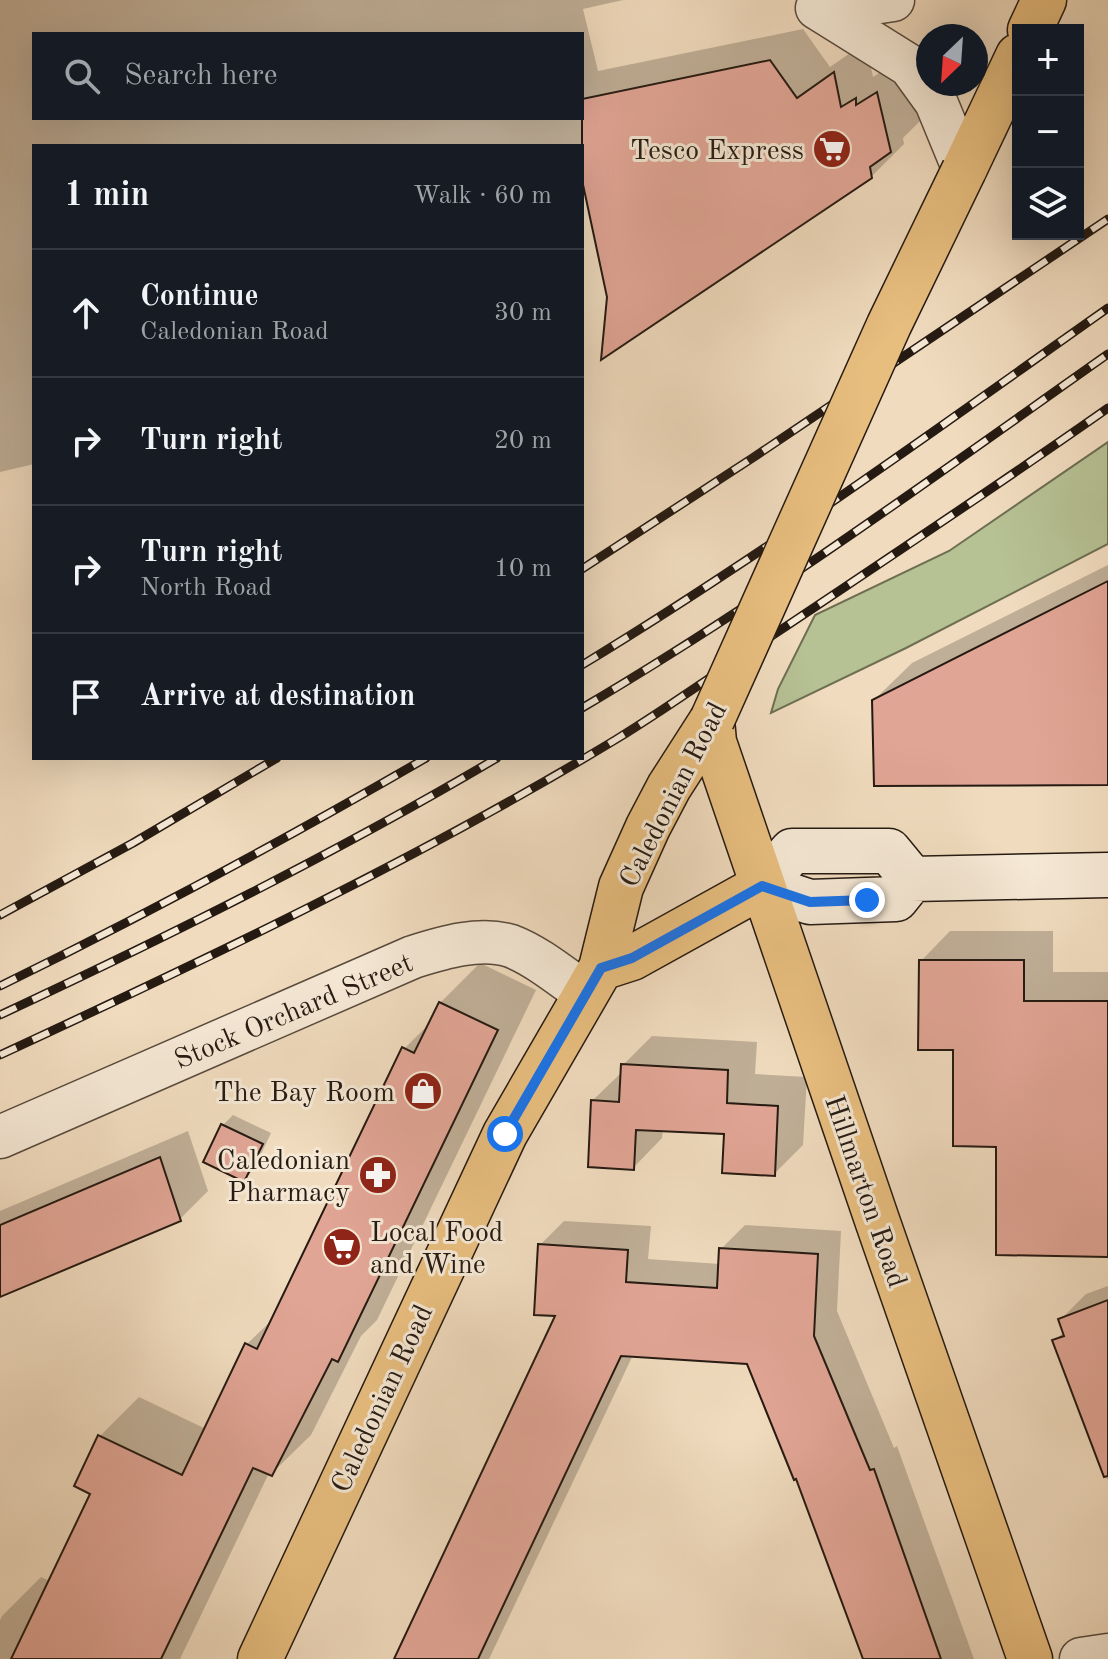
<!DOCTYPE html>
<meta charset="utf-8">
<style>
body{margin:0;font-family:"Old Standard TT",serif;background:#242831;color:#f1f3f6}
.controls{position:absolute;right:24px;top:24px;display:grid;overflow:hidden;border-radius:0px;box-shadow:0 8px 32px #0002}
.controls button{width:72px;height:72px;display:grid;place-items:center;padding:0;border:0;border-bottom:2px solid #363941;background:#171b24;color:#f1f3f6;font:40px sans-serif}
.compass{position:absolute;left:916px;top:24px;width:72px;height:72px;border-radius:50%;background:#171b24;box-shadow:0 8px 32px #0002;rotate:205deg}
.stop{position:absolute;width:24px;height:24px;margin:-18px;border:6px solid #1a73e8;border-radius:50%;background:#fff}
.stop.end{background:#1a73e8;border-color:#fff;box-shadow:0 2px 8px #0008}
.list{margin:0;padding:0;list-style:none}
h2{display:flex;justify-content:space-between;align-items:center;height:104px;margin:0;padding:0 32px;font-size:34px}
h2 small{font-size:26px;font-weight:400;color:#9ea1a6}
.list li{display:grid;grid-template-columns:52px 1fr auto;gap:24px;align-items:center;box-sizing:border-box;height:128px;padding:0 32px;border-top:2px solid #363941}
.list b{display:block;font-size:30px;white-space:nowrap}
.list p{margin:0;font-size:26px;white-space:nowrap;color:#9ea1a6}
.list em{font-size:26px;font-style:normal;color:#9ea1a6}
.icon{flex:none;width:44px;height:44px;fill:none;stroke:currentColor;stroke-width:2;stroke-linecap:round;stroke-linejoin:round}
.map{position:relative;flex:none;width:1108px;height:1659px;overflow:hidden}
.search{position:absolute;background:#171b24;box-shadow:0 8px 32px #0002;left:32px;top:32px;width:552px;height:88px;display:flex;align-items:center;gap:20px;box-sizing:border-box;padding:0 28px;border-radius:0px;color:#9ea1a6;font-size:30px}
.panel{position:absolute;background:#171b24;box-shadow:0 8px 32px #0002;left:32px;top:144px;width:552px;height:616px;border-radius:0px}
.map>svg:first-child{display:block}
</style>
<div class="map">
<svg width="1108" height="1659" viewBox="0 0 1108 1659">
<rect width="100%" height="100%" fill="#f0dbbe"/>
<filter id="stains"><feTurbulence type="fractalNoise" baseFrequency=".0025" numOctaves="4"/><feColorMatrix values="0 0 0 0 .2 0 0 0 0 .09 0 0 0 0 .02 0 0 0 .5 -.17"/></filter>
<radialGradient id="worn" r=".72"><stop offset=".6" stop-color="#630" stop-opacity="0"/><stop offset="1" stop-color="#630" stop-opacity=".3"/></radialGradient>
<!-- green -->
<path fill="#b6c194" stroke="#6e6e53" stroke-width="2" d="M1108 442V544L906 648 771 713 778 689 815 615 949 551Z"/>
<!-- shadow -->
<path fill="#0003" fill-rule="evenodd" d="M0 0H623L583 9 598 71 803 29 830 67 866 42 873 77 887 68 909 61 923 118 903 138 904 144 871 177 609 297 582 171V146H34V464L0 472ZM34 34H582V118H34Z
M1108 565V783L874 700 912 663Z
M950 931H1053V972H1108V1255L998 1145 955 1048 921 961Z
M480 963 536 990 377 1320 361 1336 311 1435 271 1474 269 1473 180 1659H0V1620L2 1616 41 1577 50 1581 93 1493 100 1436 139 1397 206 1429 247 1344 275 1317 404 1049 432 1021 440 1003Z
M652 1036 757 1042 755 1074 807 1077 803 1145 774 1174 726 1133 663 1129 662 1138 633 1168 593 1100 623 1071V1065Z
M233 1115 271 1133 254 1169 244 1180 205 1161 223 1125Z
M188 1131 208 1191 180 1219 0 1295V1211Z
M564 1221 651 1226 648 1259 720 1264 721 1249 745 1225 841 1231 837 1311 894 1448 897 1446 974 1659H864L798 1476 748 1362 633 1355 489 1659H396L558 1315 540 1245Z
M1108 1286V1481L1054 1341 1065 1331 1060 1320 1086 1294Z"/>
<!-- building -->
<path fill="#e1a595" stroke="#251a12" stroke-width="2" d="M770 60 797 98 834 72 841 107 856 98V105L877 92 891 152 870 167 872 178 601 360 607 297 582 180V99Z
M1108 581V785L874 786 872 700Z
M919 960H1024V1001H1108V1257L996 1255V1147L953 1146V1050H918Z
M439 1002 498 1030 338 1362 332 1359 272 1476 253 1468 161 1659H11L90 1494 74 1486 98 1435 182 1475 245 1343 257 1349 402 1047 414 1053Z
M621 1064 728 1070 727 1103 778 1106 775 1176 722 1173 724 1134 636 1130 634 1170 588 1167 591 1100 619 1102Z
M221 1124 263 1144 244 1182 203 1162Z
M160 1157 181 1221 0 1297V1225Z
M538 1244 628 1250 626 1282 717 1288 719 1248 818 1254 814 1336 870 1470 874 1469 941 1659H863L796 1479 794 1480 747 1364 621 1356 478 1659H394L555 1316 534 1315Z
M1108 1300V1476L1104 1477 1052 1340 1064 1336 1058 1319Z"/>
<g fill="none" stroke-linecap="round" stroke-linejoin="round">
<defs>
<path id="street" d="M817 8 910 66 936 102 964 170
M817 8 860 5 893 0
M0 1137 413 957C442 948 480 936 511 946 537 956 562 977 585 993
M1081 1659 1108 1655"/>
<path id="secondary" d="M912 879 889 851H792L762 886 810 902 896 899 912 879 1108 875"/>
<path id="primary" d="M1030 30 1044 0
M964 170 1018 56
M712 720 714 742 877 1220 1030 1659
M601 968 632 958 762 886
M260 1659 505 1134 601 968 621 887 648 827 669 787 712 720"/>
</defs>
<!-- street casing -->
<use href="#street" stroke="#584a3d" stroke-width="45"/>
<!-- secondary casing -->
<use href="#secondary" stroke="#251a12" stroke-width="47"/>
<!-- primary casing -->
<use href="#primary" stroke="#251a12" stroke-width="47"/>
<!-- street -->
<use href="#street" stroke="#f5e8d5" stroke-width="42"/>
<!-- secondary -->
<use href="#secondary" stroke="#f5e8d5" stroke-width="44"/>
<!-- primary -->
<use href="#primary" stroke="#e8be7f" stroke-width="44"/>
<defs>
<path id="rail" d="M582 569 754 457 1108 219
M582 665C763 555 935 430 1108 308
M582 708C764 601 935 476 1108 354
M0 915 133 843 277 758
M0 986C145 915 286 839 426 758
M0 1015C169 936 336 853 497 758
M0 1055C209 958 418 859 615 740 672 705 726 666 782 629 891 556 1000 484 1108 408"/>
</defs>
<!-- rail casing -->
<use href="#rail" stroke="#251a12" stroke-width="9"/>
<!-- rail -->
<use href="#rail" stroke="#f5e8d5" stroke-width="6" stroke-dasharray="18" stroke-linecap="butt"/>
<defs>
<path id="primary-bridge" d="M712 720 889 325 964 170"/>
</defs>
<!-- primary-bridge casing -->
<use href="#primary-bridge" stroke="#251a12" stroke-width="47" stroke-linecap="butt"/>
<!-- primary-bridge -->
<use href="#primary-bridge" stroke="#e8be7f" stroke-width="44"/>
</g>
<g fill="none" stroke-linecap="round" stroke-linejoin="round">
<!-- route -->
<path stroke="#1a73e8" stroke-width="10" d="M505 1134 601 968 632 958 762 886 810 902 867 900"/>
</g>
<!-- icons -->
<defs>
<symbol id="supermarket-disc" viewBox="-11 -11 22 22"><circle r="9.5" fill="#8f2418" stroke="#f5e8d5"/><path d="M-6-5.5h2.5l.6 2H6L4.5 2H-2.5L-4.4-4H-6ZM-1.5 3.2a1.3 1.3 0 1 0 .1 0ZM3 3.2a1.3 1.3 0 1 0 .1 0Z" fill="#fff"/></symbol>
<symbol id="shop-disc" viewBox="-11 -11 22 22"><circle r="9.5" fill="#8f2418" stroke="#f5e8d5"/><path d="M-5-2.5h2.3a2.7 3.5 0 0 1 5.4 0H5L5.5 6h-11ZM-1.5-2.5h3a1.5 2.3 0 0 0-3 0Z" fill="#fff"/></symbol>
<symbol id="pharmacy-disc" viewBox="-11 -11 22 22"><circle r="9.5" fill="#8f2418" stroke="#f5e8d5"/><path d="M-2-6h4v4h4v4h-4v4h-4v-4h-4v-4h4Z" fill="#fff"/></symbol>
</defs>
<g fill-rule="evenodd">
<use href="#supermarket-disc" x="810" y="127" width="44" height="44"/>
<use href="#shop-disc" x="401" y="1069" width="44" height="44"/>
<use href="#pharmacy-disc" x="356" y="1153" width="44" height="44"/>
<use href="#supermarket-disc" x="320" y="1225" width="44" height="44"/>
</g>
<g text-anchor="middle" stroke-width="6" stroke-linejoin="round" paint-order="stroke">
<!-- poi labels -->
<g font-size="28" fill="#251a12" stroke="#f5e8d5" text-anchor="end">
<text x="804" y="159">Tesco Express</text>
<text x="395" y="1101">The Bay Room</text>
<text x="350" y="1169">Caledonian<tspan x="350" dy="32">Pharmacy</tspan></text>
<text x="370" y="1241" text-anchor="start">Local Food<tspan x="370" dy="32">and Wine</tspan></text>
</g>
<!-- street labels -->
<g font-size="28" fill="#251a12" stroke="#f5e8d5">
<text transform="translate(672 794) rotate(-63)" y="10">Caledonian Road</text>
<text transform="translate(293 1010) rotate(-23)" y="10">Stock Orchard Street</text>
<text transform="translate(867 1191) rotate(71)" y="10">Hillmarton Road</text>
<text transform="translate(381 1398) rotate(-65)" y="10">Caledonian Road</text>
</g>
</g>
<rect width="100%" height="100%" filter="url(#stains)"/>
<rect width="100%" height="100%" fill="url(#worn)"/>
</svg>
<div class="controls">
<button>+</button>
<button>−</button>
<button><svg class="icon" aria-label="layers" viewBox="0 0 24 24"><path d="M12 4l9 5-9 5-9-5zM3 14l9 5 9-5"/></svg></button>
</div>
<svg class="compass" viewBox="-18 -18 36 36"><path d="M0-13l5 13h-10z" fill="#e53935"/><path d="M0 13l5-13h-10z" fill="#9ea1a6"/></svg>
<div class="stop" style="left:505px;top:1134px"></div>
<div class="stop end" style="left:867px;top:900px"></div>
<div class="search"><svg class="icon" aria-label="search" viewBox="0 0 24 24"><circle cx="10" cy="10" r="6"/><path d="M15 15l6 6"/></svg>Search here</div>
<section class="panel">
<h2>1 min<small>Walk · 60 m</small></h2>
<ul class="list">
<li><svg class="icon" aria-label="ahead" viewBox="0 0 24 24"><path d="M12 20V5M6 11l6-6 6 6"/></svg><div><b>Continue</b><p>Caledonian Road</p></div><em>30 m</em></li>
<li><svg class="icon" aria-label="right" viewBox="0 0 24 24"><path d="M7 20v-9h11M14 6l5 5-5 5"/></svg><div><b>Turn right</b></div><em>20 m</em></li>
<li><svg class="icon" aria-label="right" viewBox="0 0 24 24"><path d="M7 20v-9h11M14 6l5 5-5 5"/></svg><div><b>Turn right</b><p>North Road</p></div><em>10 m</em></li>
<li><svg class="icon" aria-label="arrive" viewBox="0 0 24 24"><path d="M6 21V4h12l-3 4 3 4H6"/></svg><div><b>Arrive at destination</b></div></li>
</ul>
</section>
</div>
